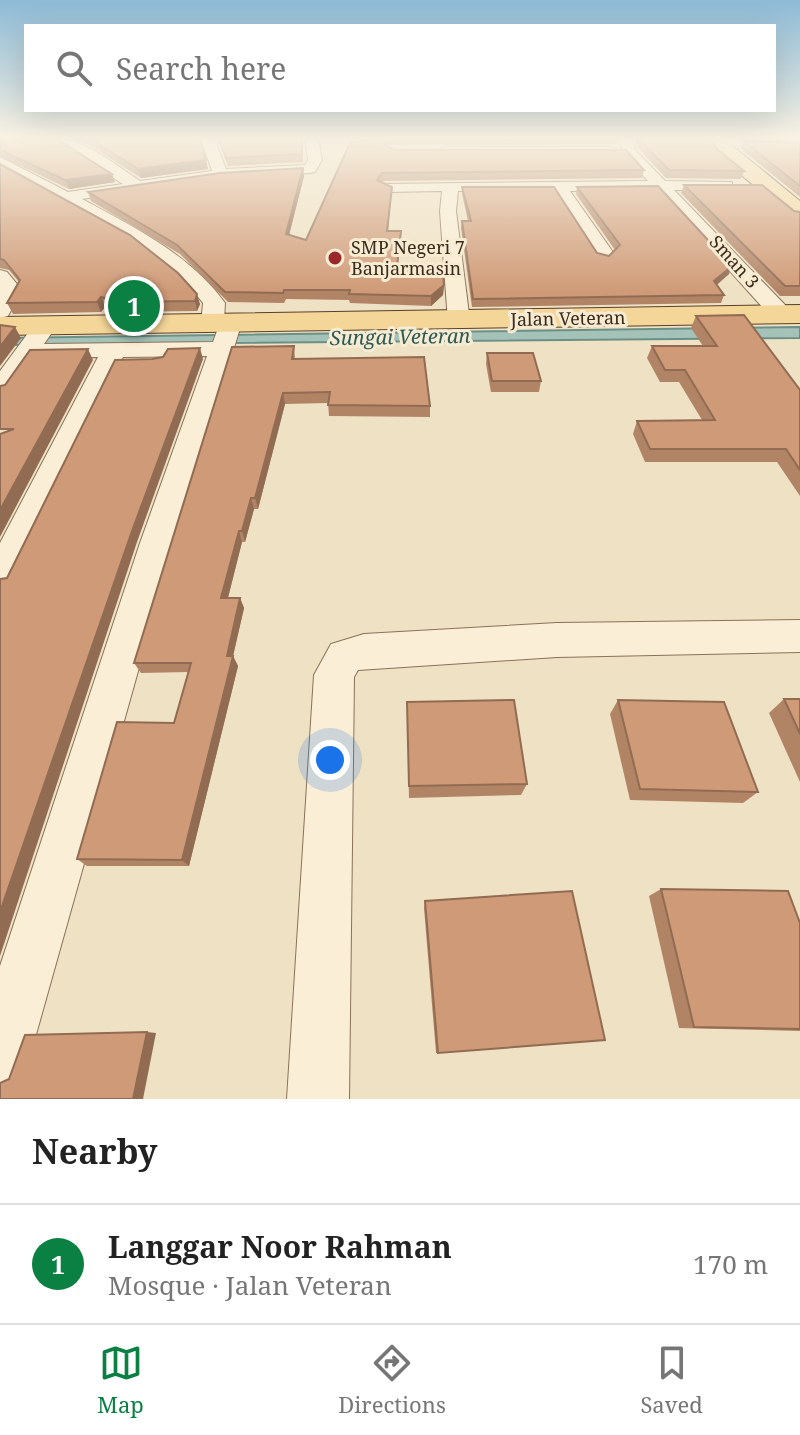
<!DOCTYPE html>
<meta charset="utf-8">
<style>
body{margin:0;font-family:"Noto Serif",serif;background:#f6f6f6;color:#222}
.you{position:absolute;left:330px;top:760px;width:28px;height:28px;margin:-20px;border:6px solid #fff;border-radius:50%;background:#1a73e8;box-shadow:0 0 0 12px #1a73e833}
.badge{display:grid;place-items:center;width:52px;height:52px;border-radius:50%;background:#0b8043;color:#fff;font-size:26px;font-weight:700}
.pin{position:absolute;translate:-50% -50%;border:4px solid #fff;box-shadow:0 2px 8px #0006}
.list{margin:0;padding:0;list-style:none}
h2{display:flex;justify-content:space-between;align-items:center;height:104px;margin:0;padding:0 32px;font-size:34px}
h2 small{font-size:26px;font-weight:400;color:#767676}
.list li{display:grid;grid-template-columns:52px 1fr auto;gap:24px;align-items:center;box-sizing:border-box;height:120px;padding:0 32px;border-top:2px solid #e0e0e0}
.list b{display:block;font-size:30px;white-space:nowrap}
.list p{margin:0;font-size:26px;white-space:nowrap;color:#767676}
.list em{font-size:26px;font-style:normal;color:#767676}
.icon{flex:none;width:44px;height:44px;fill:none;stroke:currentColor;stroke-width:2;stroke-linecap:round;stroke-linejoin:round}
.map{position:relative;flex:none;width:800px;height:1099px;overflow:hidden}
.search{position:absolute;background:#fff;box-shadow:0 8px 32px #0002;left:24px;right:24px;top:24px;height:88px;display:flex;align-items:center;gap:20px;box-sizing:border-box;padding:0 28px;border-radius:0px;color:#767676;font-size:30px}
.sheet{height:224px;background:#fff}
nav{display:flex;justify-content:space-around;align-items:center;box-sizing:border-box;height:112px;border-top:2px solid #e0e0e0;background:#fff;font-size:22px;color:#767676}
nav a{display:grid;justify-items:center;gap:4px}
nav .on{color:#0b8043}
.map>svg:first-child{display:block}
</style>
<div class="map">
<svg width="800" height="1099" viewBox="0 0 800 1099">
<rect width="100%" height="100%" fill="#efe1c3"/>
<!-- water -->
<path fill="#a5c2b9" stroke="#6b9187" stroke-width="2" d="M800 327V338L0 345V338Z"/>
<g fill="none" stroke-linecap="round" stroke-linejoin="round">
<defs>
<path id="minor" d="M51 138C84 138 113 163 140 181L212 171 201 138H214L226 169 305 165 308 160 305 138H318L322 160 315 172 310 173 221 178 82 199C132 226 191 255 225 303L224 320H238L241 325 174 543 30 1056 21 1077 0 1086V966L140 543 207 356 123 357 18 577 13 587 0 591V543L98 357 34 358 9 394 0 397V371L31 329 39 327 51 334 44 344 213 342 217 331 204 330 201 325 203 303C154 240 68 205 0 167V157L68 192 123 184Z
M618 138H631L635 150 665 181 732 182V188L727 190H674L789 309 792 314 789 319H773L657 190 570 191 615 255 605 261 598 259 554 191H458L456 211 470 322 467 327H451L448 322 440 211 442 191 388 192 380 187 382 184 648 181 624 154Z
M710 138 800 139V147L715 145 710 144Z
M445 147H612L619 151 612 155 440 154 438 151Z
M0 270 7 272 22 290 8 316 0 318Z
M800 620V652L557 657 358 670 354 677 349 1099H287L314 675 331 644 364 634 557 623Z"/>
<path id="primary" d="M706 138H723L800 201V219L792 217 717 155Z
M800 305V323L0 335V317Z"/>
</defs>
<!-- minor casing -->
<use href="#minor" stroke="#8a7259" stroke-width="2"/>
<!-- primary casing -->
<use href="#primary" stroke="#58402d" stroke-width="2"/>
<!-- minor -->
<use href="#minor" fill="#faeed6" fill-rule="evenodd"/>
<!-- primary -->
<use href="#primary" fill="#f4d699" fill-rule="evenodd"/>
</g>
<!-- wall -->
<path fill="#b28466" d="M0 138 115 182 69 189 0 156Z
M65 138H199L208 169 141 178 88 144Z
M217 138H303V162L228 166Z
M365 138H618L617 144 389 145 388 147 394 150 644 170 642 178 382 181 392 187 388 231H401L398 266 444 285 443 295 431 306 350 303 349 300 286 299 284 303 228 302 180 254 91 201 88 192 303 168 304 176 289 235 306 240 365 140Z
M634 138H710L717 149 744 171 741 179 666 178 638 148Z
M743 141 800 143V197L741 149Z
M0 164 200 304 197 311 123 312 105 307 101 312 13 314 7 303 19 282 9 270 0 268Z
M684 185 800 212V296H780L681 193Z
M462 187 597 253 609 256 615 250 576 194 577 187 729 274 717 285 724 295 721 303 472 307 461 228 462 221H468L462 194Z
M696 316 800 390V496L777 462H645L633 434 637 421 702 420 679 382H660L647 358 652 346H703L691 328Z
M294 346 295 359 430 406V417L329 416 328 403 285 404 258 509H254L245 542H242L228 598H240L244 608 233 656 238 666 189 866H87L77 859 174 723 188 672 141 673 134 663Z
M487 353 541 381 539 392H491L486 364Z
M784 699H800V782L769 713Z
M618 700 758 792 743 803 630 800 610 714Z
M407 702 527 784 521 795 409 798Z
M661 889 800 923V1031L679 1028 649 896Z
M425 901 605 1040 436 1053 424 908Z"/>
<!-- shaded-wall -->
<path fill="#916c53" d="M206 160 208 169 141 178 138 169Z
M303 168 304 176 287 243 286 234Z
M112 174 115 182 69 189 65 180Z
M732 266 729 274 711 289 714 281Z
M444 285 443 295 431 306V296Z
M197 294 200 304 197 311 195 301Z
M101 297 105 307 101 312 97 302Z
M15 327 21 338 0 366V347Z
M200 348 203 359 137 542 0 956V912L132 531Z
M88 349 93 360 0 537V510Z
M283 393 285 404 258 509 255 498Z
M251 498 254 509 245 542 242 531Z
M239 531 242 542 225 609 221 598Z
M240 598 244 608 233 656 238 666 189 866 182 860Z
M147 1032 156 1033 143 1099H133Z"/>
<!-- building -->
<path fill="#cf9a77" stroke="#916c53" stroke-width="2" d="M0 138H55L112 174 65 180 0 150Z
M89 138H199L206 160 138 169Z
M219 138H302V154L226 158Z
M367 138H388L384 144 394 150H626L644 170 382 173 377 180 392 187 387 231H401L397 266 443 276 444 285 431 296 349 294 350 290H284L283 293 225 292 177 245 88 192 220 173 303 168 286 234 306 240 350 143 367 140Z
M639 138H710L717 149 744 171 669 170 640 141Z
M743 141 800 142V186Z
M0 164 130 235 178 273 197 294 195 301 119 302 101 297 97 302 7 303 20 280 4 260 0 259Z
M684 185H762L794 211 800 212V286H785Z
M658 186 732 266 714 281 724 295 473 299 462 221H471L462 187H554L597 253 609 256 620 245 577 187Z
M744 315 800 390V470L786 449H650L637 421 715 420 685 370H665L652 346H717L696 316Z
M0 325 15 327 0 347Z
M294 346 292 359 424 357 430 406 328 405 330 392 283 393 255 498H251L242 531H239L221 598H240L227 656H233L182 860 77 859 117 722 174 723 191 663H134L232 347Z
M200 348 132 531 0 912V579L7 578 115 360 152 359 163 357 168 349Z
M88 349 0 510V434L14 429H0V386L5 385 30 350Z
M487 353H533L541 381H492Z
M784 699H800V734Z
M514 700 527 784 409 786 407 702Z
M618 700 724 702 758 792 640 789Z
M661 889 788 891 800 923V1029L694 1027Z
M572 891 605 1040 438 1053 425 901Z
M147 1032 133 1099H0V1083L9 1079 25 1035Z"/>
<!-- sky -->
<linearGradient id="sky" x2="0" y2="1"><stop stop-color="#8dbad5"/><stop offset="0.47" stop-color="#f8f2e4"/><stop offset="1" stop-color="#f8f2e4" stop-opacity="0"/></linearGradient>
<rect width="800" height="292" fill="url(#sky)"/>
<!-- markers -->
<circle fill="#9b272a" stroke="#f7ebd2" stroke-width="3" cx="335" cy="258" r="8"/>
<g text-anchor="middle" stroke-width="6" stroke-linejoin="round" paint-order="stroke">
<!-- far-poi labels -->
<g font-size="18" fill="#3a2b1d" stroke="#f7ebd2" text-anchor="start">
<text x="351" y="254">SMP Negeri 7<tspan x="351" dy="21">Banjarmasin</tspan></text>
</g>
<!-- far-street labels -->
<g font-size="18" fill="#3a2b1d" stroke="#f7ebd2">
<text transform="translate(734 262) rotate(48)" y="6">Sman 3</text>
<text transform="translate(568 319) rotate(-1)" y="6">Jalan Veteran</text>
</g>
<!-- far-water labels -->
<g font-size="20" font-style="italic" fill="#2c5a56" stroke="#f7ebd2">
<text transform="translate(400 337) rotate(-1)" y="7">Sungai Veteran</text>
</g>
</g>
</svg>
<div class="you"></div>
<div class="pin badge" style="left:134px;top:306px">1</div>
<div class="search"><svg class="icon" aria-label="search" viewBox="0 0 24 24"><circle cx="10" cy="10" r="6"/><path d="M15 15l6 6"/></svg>Search here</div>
</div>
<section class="sheet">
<h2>Nearby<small></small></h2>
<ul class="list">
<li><span class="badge">1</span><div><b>Langgar Noor Rahman</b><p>Mosque · Jalan Veteran</p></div><em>170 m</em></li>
</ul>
</section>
<nav>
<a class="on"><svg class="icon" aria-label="map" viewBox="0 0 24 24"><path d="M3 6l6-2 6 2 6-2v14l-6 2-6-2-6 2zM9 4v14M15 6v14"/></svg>Map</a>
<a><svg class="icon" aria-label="directions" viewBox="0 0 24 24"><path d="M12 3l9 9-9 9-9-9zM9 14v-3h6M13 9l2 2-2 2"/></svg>Directions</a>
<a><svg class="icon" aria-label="saved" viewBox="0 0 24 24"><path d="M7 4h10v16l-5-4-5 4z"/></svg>Saved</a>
</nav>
